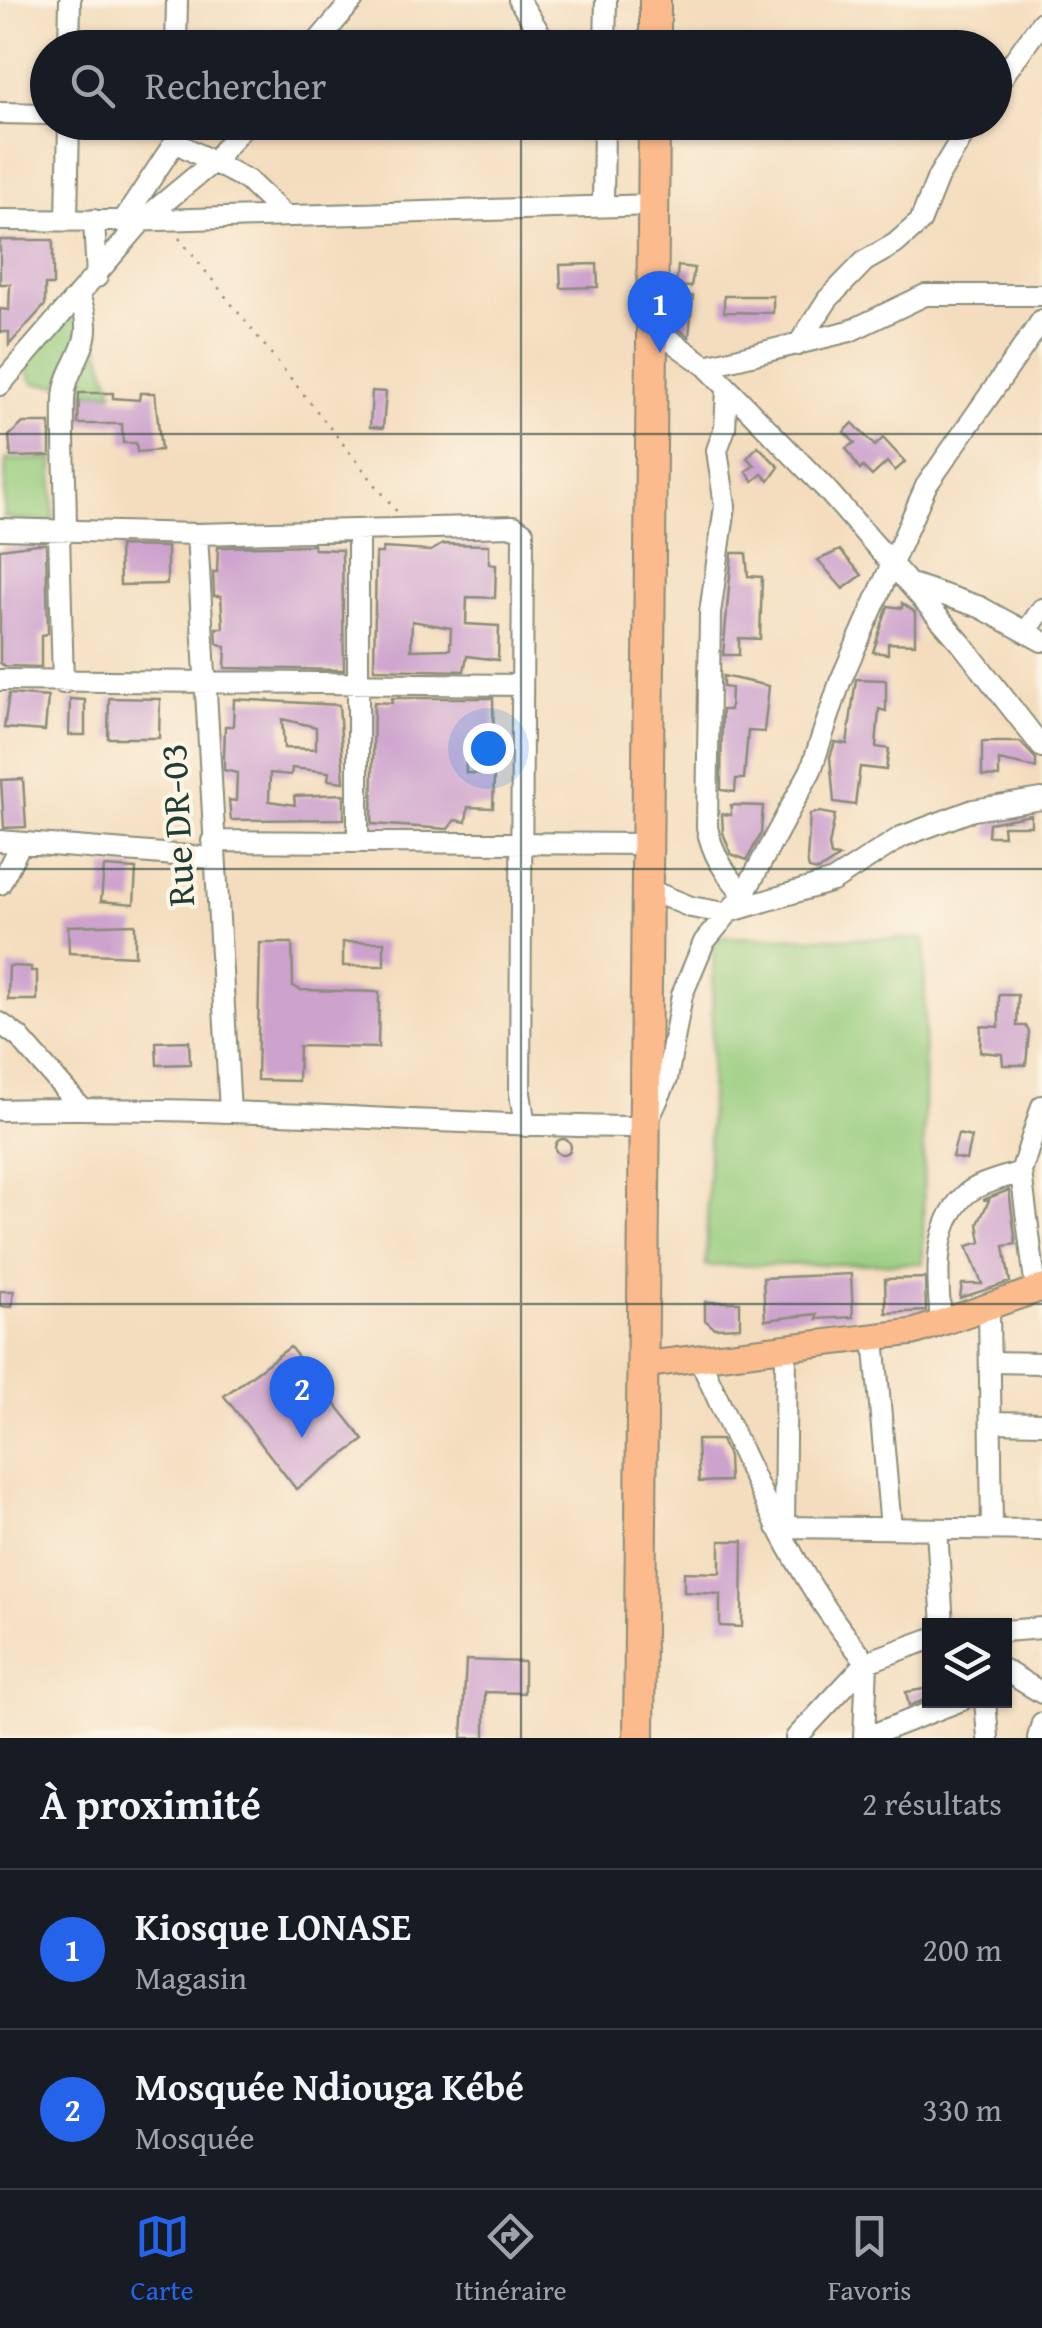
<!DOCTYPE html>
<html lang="fr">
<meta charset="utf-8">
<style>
body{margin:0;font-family:"Gentium Book Plus",serif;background:#20242c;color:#f1f3f6}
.controls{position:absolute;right:30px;bottom:30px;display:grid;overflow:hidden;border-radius:0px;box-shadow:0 2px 8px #0004}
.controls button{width:90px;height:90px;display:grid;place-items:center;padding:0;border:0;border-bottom:2px solid #363941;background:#171b24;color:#f1f3f6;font:50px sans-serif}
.you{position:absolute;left:488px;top:748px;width:35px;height:35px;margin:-25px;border:8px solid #fff;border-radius:50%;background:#1a73e8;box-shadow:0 0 0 15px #1a73e833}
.badge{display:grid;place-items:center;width:65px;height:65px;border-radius:50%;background:#2563eb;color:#fff;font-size:32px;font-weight:700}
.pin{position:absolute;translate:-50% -82px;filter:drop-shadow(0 2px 5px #0008)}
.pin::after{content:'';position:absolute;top:52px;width:35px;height:30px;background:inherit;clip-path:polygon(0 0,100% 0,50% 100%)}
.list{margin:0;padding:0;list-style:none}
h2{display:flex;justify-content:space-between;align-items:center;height:130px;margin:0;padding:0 40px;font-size:42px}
h2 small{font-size:32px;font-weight:400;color:#9ea1a6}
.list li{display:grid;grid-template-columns:65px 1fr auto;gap:30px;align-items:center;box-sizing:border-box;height:160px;padding:0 40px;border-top:2px solid #363941}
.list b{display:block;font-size:38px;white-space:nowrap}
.list p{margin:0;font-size:32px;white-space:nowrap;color:#9ea1a6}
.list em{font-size:32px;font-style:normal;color:#9ea1a6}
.icon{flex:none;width:55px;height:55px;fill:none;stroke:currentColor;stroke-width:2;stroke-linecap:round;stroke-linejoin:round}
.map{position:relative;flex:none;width:1042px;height:1738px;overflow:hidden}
.search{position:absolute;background:#171b24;box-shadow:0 2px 8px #0004;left:30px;right:30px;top:30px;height:110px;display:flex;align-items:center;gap:25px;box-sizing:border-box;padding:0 35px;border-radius:55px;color:#9ea1a6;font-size:38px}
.sheet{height:450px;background:#171b24}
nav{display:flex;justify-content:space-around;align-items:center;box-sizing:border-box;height:140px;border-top:2px solid #363941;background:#171b24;font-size:28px;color:#9ea1a6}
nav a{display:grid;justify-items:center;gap:5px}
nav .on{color:#2563eb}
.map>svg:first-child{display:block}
</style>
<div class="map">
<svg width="1042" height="1738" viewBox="0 0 1042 1738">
<rect width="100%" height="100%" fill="#fcf5e5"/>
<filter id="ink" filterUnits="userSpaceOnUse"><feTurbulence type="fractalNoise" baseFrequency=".01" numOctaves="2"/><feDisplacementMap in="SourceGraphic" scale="20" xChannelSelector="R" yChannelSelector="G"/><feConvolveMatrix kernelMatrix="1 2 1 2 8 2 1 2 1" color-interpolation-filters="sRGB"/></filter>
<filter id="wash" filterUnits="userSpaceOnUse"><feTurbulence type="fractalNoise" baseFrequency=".0048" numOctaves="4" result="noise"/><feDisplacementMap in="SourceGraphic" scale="40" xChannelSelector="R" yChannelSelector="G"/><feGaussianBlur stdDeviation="2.25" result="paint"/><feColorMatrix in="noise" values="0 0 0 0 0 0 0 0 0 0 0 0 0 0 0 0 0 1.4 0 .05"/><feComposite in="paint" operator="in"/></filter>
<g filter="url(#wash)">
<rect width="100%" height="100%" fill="#f4ddbe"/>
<!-- green -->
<path fill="#97cc7e" stroke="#5b8459" stroke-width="2.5" d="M80 297 86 320 60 385 33 383 24 361Z
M92 326 113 392H72Z
M53 459V523L4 518 6 460Z
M714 937 925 939 923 1263 706 1266Z"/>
<g id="blocks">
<!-- building -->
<path fill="#cda2cd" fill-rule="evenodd" d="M0 240H53V285H45V305L9 345V332H0V309L9 310 10 284H0Z
M597 264 598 287 561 288 560 265Z
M678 266 694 268 691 287 676 286Z
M684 295 693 296 689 337 674 326 680 318Z
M724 296H773V313L724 312Z
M372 391 386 392 383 428 370 427Z
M79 393H113V398L139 400 140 393H155L161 450 137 452 136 443H123L122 424H78Z
M23 423H50V456L11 457 9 436Z
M853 423 875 446 883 438 905 462 895 471 887 462 872 476 863 467 860 470 846 448 855 443 844 432Z
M758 446 779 467 769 481 762 474 753 481 746 471 755 465 747 458Z
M37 544H46L47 587 48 633 41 636V667L5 666 0 663V549Z
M443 544 489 545V564L496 565 495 598 467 597 466 624 499 626 498 660 467 656 464 671 374 669 376 553H382L383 548 431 551ZM412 621 451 628 450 649 411 650Z
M314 545V549L342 550 344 670 225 668 226 647 217 643 216 628H223L221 596H214L213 572H217L218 547Z
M119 546 167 547V584L120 585Z
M840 550 862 575 843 589 818 560Z
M732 553H746L748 576 762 577 760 639 739 638V655H723Z
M902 603 915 612V644L888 643V654L873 652 888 606 902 608Z
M723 676 769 686 764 732 748 731 744 779H736L735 792 721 790 722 710H730L731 688 723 687Z
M856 679 886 680V711L879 709 876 747 889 749 886 770 860 767 855 805 834 802 830 757 835 742 847 744Z
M9 694 48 697 45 731 4 728Z
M109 698 160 699 159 738H108Z
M392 698H493L494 750 465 749 466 773 494 774 493 808 468 807 466 822 455 820 448 829 372 824 374 702 392 703Z
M70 699 85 700V735H69Z
M234 699 339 705 344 782 328 780 329 772 320 771 292 768 291 775 270 773 269 801 295 805 294 796 344 794V819L231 820 229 800 236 801 237 773 224 770V758L225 726H233ZM282 719 316 727V749L284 748Z
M982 742H1020L1036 759V768L999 760V777L982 776Z
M23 779 26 827 4 828 1 780Z
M731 805 763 806 761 833 747 860 731 854 723 833 722 814 731 815Z
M820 812 835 815 829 846 831 856 839 857 818 871 809 869 807 860 810 814Z
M1031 815V826H1003L1004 836H988L989 823Z
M104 867 136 869 134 904 101 901Z
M135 924V956L69 953 68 926Z
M343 942H384V966H343Z
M260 943H292L293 986 301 990 379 992 378 1048 299 1046 298 1081 257 1080Z
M9 966 31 967V971H37V1000H8Z
M999 995H1018L1017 1026H1026L1029 1032 1026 1065H1003L1002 1054 980 1052 981 1026 999 1027Z
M189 1041 190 1064 157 1065 156 1042Z
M958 1134 971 1137 966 1160 952 1157Z
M555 1147a8 8 0 1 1 16 0a8 8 0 1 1-16 0Z
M1009 1190 1016 1244 1004 1246 1010 1282 960 1298 962 1284H982L967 1246 981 1242 978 1224 990 1198 983 1200Z
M851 1274 853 1317 817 1319V1314L765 1320 763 1278Z
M925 1278 926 1311 886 1313 885 1279Z
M0 1291H14L12 1307 0 1306Z
M705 1302H740V1327L714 1328 705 1320Z
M290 1347 364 1440 296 1489 224 1396Z
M697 1440H721L728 1456 729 1481 699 1482Z
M720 1541H743L742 1627 720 1626V1594L684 1592V1572L720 1573Z
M466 1660 524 1662V1693L485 1692V1738H462Z
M930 1688V1698L909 1706 906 1692Z"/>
</g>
</g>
<g filter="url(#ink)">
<use href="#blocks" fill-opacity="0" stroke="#8a8d79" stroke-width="2.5"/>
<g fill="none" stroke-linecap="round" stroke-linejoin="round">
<defs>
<path id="minor" d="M519 0 549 48
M69 48 70 0
M176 48 177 0
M312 48 353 0
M605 48 606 0
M994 88 1042 22
M0 113 48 114
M603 206 604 122
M67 219 69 122
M0 220 126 221 654 205
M94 220 97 277
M123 221 175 142 247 180 283 214
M653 328 706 366 826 489 961 643 1042 747
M798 345 828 299 865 261 895 244 920 222 938 177 971 122
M706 366 850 331 925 295H1042
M0 385 143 220 213 162 247 122
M727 389 725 428 717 450 725 506 710 613 707 827C712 854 725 874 744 894
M0 529 197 534 514 526 523 532 520 1093 525 1126
M59 533 63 683
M66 533C66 489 63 444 64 400 65 359 101 349 79 296
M358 533V842
M197 534 230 1112
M914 585 980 607 1042 641
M1026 632 1042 609
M0 680 521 685
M0 841 213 858
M212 841 649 844
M0 884 20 845
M649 890 691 907 725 913 833 881 901 837 973 810 1042 799
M0 1023 19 1037 82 1109
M0 1110C215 1104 430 1126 645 1127L667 1079 682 995 704 942 744 894 811 770 840 682 926 486 1042 320
M1036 1290 1021 1172 1042 1106
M989 1308 992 1529
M941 1324C938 1282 931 1230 964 1196 977 1183 1004 1178 1021 1172
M874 1338 891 1528
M699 1358C748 1463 790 1574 867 1662L864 1738
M990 1362 1042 1363
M991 1422 1042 1423
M777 1527 1042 1530
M784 1527 786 1350
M937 1529 943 1626
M1004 1631 1042 1628
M1004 1670 1042 1693
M985 1700 988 1738
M796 1738 867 1662 930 1639
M864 1738 962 1700
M1038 1738 1042 1723"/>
<path id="major" d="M641 1365 914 1332 1042 1288"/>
<path id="highway" d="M655 48V0
M639 1738 654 122"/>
</defs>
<!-- minor casing -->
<use href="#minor" stroke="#8a8d79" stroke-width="24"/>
<!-- major casing -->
<use href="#major" stroke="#8a8d79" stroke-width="29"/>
<!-- highway casing -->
<use href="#highway" stroke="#8a8d79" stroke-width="34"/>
<!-- path -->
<path stroke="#8a8d79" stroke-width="2.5" stroke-dasharray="2.5 8" stroke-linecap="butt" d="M179 238 398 513"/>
<!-- minor -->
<use href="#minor" stroke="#fff" stroke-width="20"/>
<!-- major -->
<use href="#major" stroke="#fbbb8d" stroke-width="25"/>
<!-- highway -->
<use href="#highway" stroke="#fbbb8d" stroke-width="30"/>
</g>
</g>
<!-- grid -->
<path fill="none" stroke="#1f3d34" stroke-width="2.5" stroke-opacity="0.55" d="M521 0V48M521 122V1738M0 434H1042M0 869H1042M0 1304H1042"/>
<g text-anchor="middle" stroke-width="8" stroke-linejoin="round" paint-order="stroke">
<!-- street labels -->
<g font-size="38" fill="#1f3d34" stroke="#fcf5e5">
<text transform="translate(177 825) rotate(-93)" y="13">Rue DR-03</text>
</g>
</g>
</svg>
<div class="controls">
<button><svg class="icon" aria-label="layers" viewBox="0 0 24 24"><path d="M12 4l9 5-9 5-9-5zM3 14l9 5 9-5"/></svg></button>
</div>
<div class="you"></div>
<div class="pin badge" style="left:660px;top:353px">1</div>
<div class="pin badge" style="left:302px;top:1438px">2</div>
<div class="search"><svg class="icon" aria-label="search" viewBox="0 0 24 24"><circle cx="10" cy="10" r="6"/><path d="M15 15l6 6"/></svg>Rechercher</div>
</div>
<section class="sheet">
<h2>À proximité<small>2 résultats</small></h2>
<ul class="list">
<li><span class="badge">1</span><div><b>Kiosque LONASE</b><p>Magasin</p></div><em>200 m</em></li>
<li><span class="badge">2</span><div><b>Mosquée Ndiouga Kébé</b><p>Mosquée</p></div><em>330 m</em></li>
</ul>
</section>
<nav>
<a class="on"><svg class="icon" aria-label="map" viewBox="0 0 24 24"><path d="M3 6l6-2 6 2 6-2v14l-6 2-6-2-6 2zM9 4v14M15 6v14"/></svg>Carte</a>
<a><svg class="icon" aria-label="directions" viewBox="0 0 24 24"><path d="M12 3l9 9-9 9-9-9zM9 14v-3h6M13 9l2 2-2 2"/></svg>Itinéraire</a>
<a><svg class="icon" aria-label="saved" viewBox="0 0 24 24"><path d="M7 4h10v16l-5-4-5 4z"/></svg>Favoris</a>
</nav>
